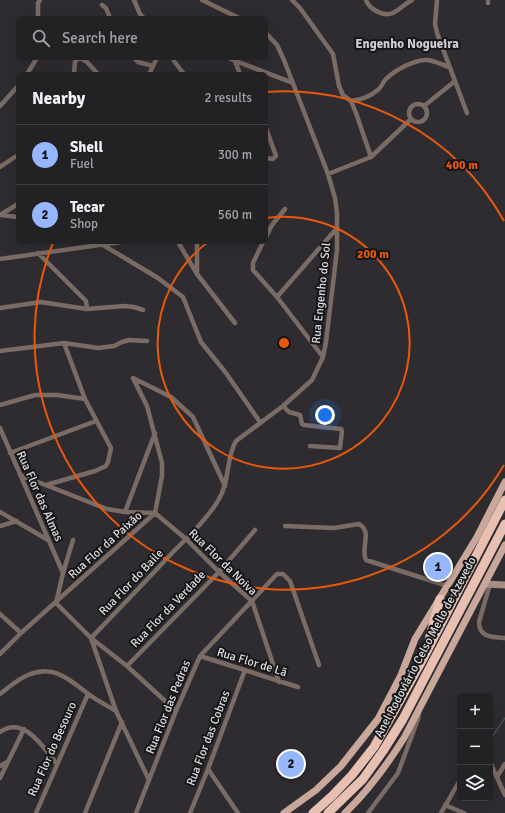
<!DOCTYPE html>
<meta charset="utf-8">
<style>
body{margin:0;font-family:Signika,sans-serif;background:#2e2e31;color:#f1f3f6}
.controls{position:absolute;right:12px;bottom:12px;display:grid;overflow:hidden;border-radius:6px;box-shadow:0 4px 16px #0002}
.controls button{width:36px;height:36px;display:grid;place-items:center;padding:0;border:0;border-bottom:1px solid #3f3e41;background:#222124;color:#f1f3f6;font:20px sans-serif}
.you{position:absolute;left:325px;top:415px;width:14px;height:14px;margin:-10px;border:3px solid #fff;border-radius:50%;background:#1a73e8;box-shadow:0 0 0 6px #1a73e833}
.badge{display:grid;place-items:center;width:26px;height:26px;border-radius:50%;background:#96b6fd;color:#111;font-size:13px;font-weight:700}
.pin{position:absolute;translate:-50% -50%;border:2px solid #fff;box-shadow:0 1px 4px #0006}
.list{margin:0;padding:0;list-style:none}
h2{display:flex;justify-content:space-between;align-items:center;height:52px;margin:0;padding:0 16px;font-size:17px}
h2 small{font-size:13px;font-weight:400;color:#a2a3a6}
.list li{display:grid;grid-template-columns:26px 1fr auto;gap:12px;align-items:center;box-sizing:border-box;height:60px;padding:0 16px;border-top:1px solid #3f3e41}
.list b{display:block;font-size:15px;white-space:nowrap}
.list p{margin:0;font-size:13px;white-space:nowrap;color:#a2a3a6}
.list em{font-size:13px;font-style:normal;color:#a2a3a6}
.icon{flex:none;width:22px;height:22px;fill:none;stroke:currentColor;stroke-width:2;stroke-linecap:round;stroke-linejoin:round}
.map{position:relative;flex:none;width:505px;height:813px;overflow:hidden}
.search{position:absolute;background:#222124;box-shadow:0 4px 16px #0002;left:16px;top:16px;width:252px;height:44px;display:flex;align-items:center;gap:10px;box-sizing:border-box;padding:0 14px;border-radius:6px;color:#a2a3a6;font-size:15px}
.panel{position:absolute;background:#222124;box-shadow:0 4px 16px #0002;left:16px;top:72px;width:252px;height:172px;border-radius:6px}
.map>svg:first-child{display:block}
</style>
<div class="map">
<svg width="505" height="813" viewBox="0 0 505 813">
<rect width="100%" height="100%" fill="#2e2c30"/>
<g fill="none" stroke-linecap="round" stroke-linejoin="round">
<!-- stream -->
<path stroke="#42505e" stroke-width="1.5" d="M492 737 505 718"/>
<!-- street -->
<path stroke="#7b6b65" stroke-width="4.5" d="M134 0 140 14 144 18
M202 0 239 18
M292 0 300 8 333 54 339 86 343 95 351 101
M366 0C369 9 383 17 393 13 399 10 405 4 412 0
M437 0 435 24 437 33 467 113
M488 0V3
M102 5 106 8 110 18
M38 18V3L40 0
M80 58 87 62 98 74
M134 58 138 62 153 66
M228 58 293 83
M174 61 184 74
M235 61 240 74
M27 74 37 58
M74 74 75 61 80 58
M149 74 157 58
M351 101C361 100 371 96 379 89 382 86 383 82 386 79 395 70 415 59 428 60 435 61 442 65 449 67
M351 101 356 113 371 157
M409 113a9 9 0 1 1 18 0a9 9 0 1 1-18 0Z
M0 106 18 86
M424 106 455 81
M266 128 276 156 273 159 266 158
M0 167 18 155
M328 174 371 157 411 119
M0 215 18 204
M0 215 18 217
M266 237 272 225 285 209
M98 242 158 278 183 297 201 342 226 373 260 422
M178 242 197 274 235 323
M197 242V272
M263 242 253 263V270L277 297 323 357
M38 253 86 301 87 309
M0 259 121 242
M277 297 337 228
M0 308 41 302 87 309 124 306 134 307 143 310
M0 351 64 343 98 348 114 346 122 342 129 340 147 341
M133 378 171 397 193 417 225 486
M0 405 35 395H57L85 399
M283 406 289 412 300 415 302 424 304 425 341 429 342 431 340 448 310 446
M0 428 63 573
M10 453 96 421
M20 475 107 509 125 512 155 513
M46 485 95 471 106 466 108 462 111 448 85 399 64 343
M0 512 48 540
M125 512 155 433
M155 513 186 539 219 572 252 601 279 682
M0 526 17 521
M285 526 334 528 359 524C373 532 360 548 366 560L448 586
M73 540 63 573 56 603 91 638 127 666 176 711
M490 584 479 622C479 638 493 637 505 638
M0 614 21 633
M0 654 21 633 155 513 162 476V463L147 406 133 378
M200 656 298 687
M127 666 219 572 255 530
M0 694C9 687 18 679 28 675 53 664 69 679 87 693 96 700 106 705 116 711
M0 732C24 715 43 747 57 764
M490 740H491
M490 762 505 795
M0 766 7 762
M208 769 238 813
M497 777 505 764
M0 778 24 729
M149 780 116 711 91 638C118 610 146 581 173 552 188 537 209 517 219 499 230 481 226 457 236 441L283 406 312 380 323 357 326 342 337 250V213L335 198 328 174 284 60 277 45 266 33
M445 805 464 813
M36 813 88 694
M85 813 122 722
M136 813 176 711 200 656 277 574H283L290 581 319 665
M190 813 208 769 245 670
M368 813 398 773 418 719 419 713
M441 813 460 780"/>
<!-- secondary -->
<path stroke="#a78d84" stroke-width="7" d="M485 584 505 585"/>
<!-- primary -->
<path stroke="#c9a89b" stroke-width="7" d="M284 813 316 790 341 766 378 719 401 675 415 639 477 537 505 482
M345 813C368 791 387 765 404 738L505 545"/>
<!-- highway -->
<path stroke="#e8c0b1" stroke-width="9" d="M429 640 440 599
M313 813 332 796 352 775 374 747 424 657 505 500
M328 813 363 779 383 751 403 719 505 524"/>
</g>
<!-- distance rings -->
<g fill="none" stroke="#e8590c" stroke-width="2">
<path d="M266 218A126 126 0 1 1 208 242"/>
<path d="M504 465A252 252 0 0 1 53 243M266 92A252 252 0 0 1 504 221"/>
</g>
<g text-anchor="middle" stroke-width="4" stroke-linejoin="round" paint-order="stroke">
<!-- street labels -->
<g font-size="12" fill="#dddddf" stroke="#161517">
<text transform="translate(321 293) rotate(-84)" y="4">Rua Engenho do Sol</text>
<text transform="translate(40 496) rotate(66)" y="4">Rua Flor das Almas</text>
<text transform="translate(105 545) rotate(-42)" y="4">Rua Flor da Paixão</text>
<text transform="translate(223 562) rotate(44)" y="4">Rua Flor da Noiva</text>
<text transform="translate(131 582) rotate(-46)" y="4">Rua Flor do Baile</text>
<text transform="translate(168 609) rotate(-46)" y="4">Rua Flor da Verdade</text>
<text transform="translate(425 647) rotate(-62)" y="4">Anel Rodoviário Celso Mello de Azevedo</text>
<text transform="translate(252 662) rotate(17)" y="4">Rua Flor de Lã</text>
<text transform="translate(168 707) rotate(-68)" y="4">Rua Flor das Pedras</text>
<text transform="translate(208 738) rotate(-69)" y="4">Rua Flor das Cobras</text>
<text transform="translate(52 749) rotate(-66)" y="4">Rua Flor do Besouro</text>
</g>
<!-- neighbourhood labels -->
<g font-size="13" font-weight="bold" fill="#d0ced3" stroke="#161517">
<text x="407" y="48">Engenho Nogueira</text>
</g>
</g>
<circle cx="284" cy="343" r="6" fill="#e8590c" stroke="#161517" stroke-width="2"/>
<g font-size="12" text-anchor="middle" font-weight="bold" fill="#e8590c" stroke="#161517" stroke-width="4" stroke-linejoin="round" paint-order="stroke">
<text x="462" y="169">400 m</text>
<text x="373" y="258">200 m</text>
</g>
</svg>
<div class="controls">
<button>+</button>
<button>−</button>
<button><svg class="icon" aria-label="layers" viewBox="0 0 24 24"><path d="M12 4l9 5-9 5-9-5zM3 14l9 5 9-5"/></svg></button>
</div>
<div class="you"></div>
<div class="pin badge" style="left:438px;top:567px">1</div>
<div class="pin badge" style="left:291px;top:764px">2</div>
<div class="search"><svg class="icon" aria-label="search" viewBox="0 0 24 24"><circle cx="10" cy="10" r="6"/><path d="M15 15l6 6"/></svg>Search here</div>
<section class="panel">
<h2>Nearby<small>2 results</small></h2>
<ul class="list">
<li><span class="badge">1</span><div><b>Shell</b><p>Fuel</p></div><em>300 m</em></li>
<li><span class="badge">2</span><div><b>Tecar</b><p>Shop</p></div><em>560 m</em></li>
</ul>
</section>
</div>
